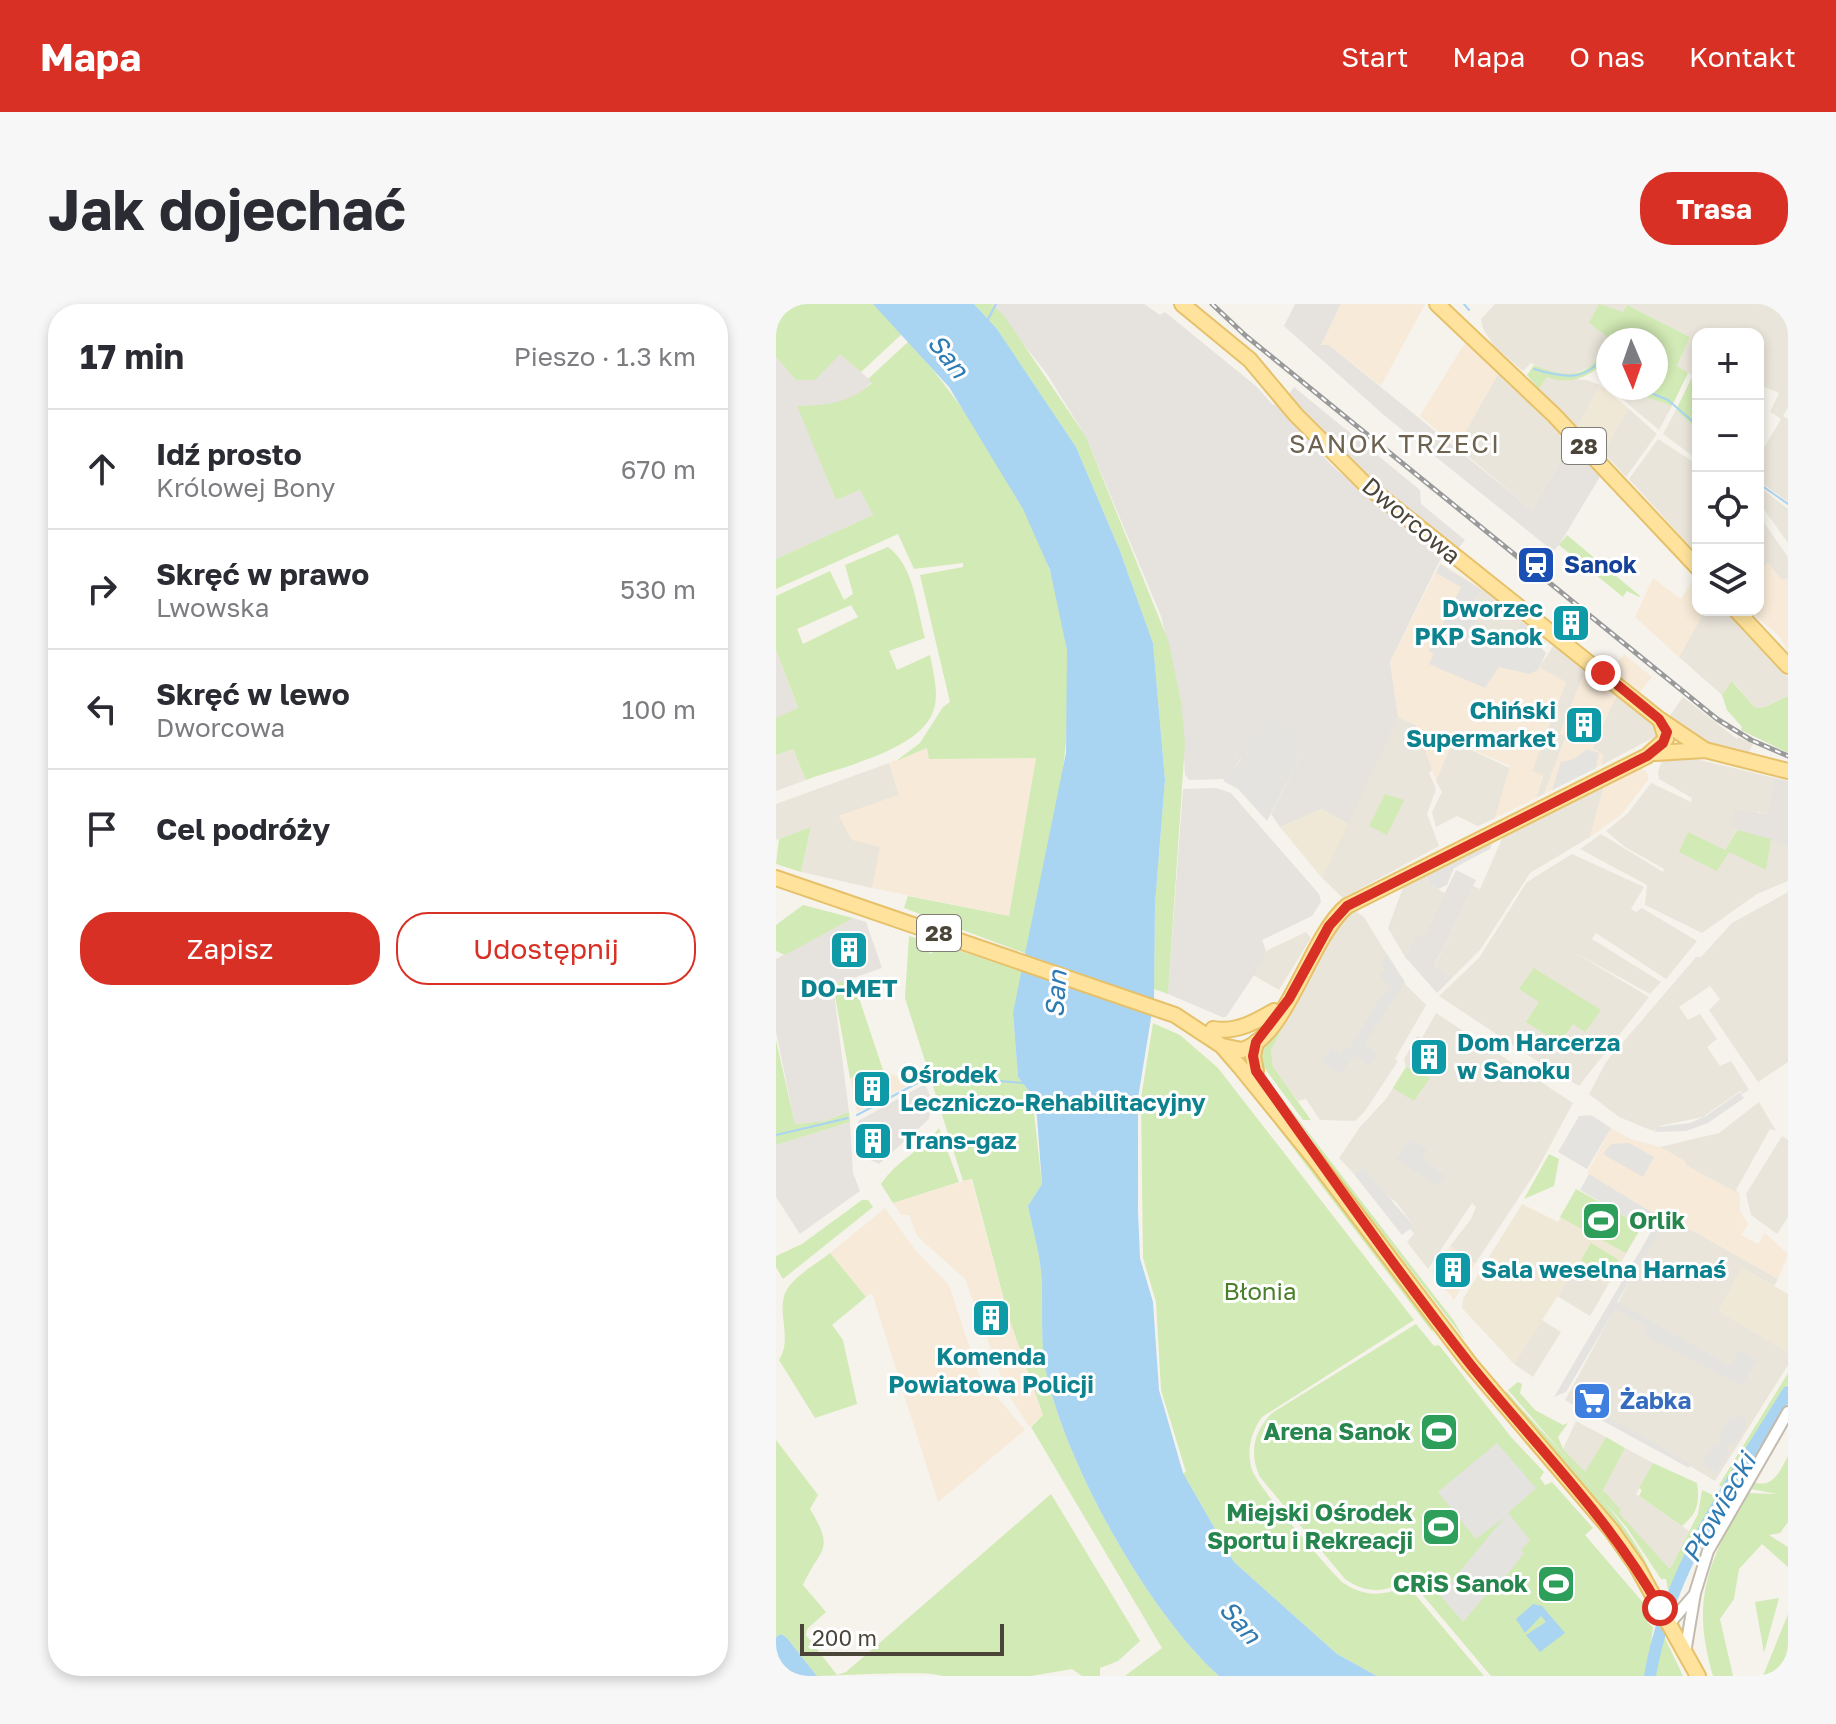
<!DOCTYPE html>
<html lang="pl">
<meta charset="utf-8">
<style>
body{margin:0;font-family:"Golos Text",sans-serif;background:#f7f7f7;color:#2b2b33}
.controls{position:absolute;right:24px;top:24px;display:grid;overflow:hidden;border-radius:16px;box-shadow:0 4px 12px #0003}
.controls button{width:72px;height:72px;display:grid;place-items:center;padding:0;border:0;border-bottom:2px solid #e1e1e2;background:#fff;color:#2b2b33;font:40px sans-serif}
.compass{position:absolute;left:820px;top:24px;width:72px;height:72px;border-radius:50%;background:#fff;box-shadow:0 4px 12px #0003;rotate:178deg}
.scale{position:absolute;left:24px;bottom:20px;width:204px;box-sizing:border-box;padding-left:8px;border:4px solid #4b4439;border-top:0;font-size:22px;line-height:28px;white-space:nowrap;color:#4b4439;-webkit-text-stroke:6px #fff;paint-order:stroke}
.stop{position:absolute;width:24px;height:24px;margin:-18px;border:6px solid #d93025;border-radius:50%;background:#fff}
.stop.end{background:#d93025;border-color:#fff;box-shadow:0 2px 8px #0008}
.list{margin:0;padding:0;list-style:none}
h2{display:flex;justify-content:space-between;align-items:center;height:104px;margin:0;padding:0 32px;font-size:34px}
h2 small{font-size:26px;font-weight:400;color:#7c7c81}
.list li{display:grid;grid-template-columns:52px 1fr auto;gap:24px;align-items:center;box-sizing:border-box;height:120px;padding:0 32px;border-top:2px solid #e1e1e2}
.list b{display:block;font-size:30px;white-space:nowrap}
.list p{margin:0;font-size:26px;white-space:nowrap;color:#7c7c81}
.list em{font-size:26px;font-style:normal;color:#7c7c81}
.actions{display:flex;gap:16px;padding:24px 32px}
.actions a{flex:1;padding:18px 0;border:2px solid #d93025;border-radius:32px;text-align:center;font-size:28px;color:#d93025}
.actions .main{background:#d93025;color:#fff}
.icon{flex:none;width:44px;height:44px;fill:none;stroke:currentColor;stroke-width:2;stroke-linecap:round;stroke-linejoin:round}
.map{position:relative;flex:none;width:1012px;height:1372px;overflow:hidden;border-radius:32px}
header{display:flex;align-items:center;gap:48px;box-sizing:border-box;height:112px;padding:0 40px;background:#d93025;color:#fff}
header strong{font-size:38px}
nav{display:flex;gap:44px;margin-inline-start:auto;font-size:28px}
.intro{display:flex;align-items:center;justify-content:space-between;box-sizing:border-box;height:192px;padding:0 48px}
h1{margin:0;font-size:56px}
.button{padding:20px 36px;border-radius:32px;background:#d93025;color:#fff;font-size:28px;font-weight:700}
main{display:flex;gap:48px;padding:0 48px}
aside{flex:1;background:#fff;border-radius:32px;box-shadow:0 4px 12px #0003}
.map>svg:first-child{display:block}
</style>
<header>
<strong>Mapa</strong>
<nav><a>Start</a><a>Mapa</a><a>O nas</a><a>Kontakt</a></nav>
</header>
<div class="intro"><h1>Jak dojechać</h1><a class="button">Trasa</a></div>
<main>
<aside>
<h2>17 min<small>Pieszo · 1.3 km</small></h2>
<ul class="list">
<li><svg class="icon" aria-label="ahead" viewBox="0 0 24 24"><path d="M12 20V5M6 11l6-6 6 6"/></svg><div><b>Idź prosto</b><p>Królowej Bony</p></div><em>670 m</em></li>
<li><svg class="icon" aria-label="right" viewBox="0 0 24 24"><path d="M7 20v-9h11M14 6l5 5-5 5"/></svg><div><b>Skręć w prawo</b><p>Lwowska</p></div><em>530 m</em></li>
<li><svg class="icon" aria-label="left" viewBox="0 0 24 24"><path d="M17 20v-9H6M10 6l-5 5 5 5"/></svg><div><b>Skręć w lewo</b><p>Dworcowa</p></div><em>100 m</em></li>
<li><svg class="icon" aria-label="arrive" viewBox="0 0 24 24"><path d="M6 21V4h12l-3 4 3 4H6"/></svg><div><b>Cel podróży</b></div></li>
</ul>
<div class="actions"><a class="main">Zapisz</a><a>Udostępnij</a></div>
</aside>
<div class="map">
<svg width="1012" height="1372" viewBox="0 0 1012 1372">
<rect width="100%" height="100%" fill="#f6f3ec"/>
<!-- residential -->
<path fill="#eae5da" d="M719 0H1012V103L1007 112 1012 115V198L982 176V154L1005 115 994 108 1003 89 982 80V30H922V74L901 63 914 33 851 1 836 36H832L818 61 795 71 780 70 755 59 747 67 718 42 707 25 705 15Z
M723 68 795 139 756 206 681 143Z
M771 73 811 76 824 81 802 123 763 85Z
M833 84H858L864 91 896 102 883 126Z
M852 104 881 130 850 173 827 148Z
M900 106 922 126V156L887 130Z
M882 135 922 161V235L916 244 853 175Z
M982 182 1012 205V239L982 197Z
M982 210 1012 253V274L1006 277 992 259 982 268Z
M707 285 742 310 745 317 731 344 696 322 694 300Z
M929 306H950L1012 373V392L989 403 979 404 957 377 946 391 903 353Z
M777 342 810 365 784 429 790 432 768 490 760 494 767 472 755 467 790 378 763 364Z
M841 390 880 422 884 430 826 461 816 445Z
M907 393 961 435 962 433 977 440 973 448 926 437 893 413Z
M620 412 640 421 657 465 653 469 660 485 651 510 663 542 567 594 546 574Z
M676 437 736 465 719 514 702 522 681 512 660 523 656 508 666 488 660 477Z
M17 445 30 476 0 487V451Z
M887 453 920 455 999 474 991 510 982 508 962 523 949 546 904 548 952 547 989 565 995 535 1012 542V577L981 590 926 629 869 601 871 581 804 545 825 530 887 568 888 565 849 543 830 527 852 509 875 479 915 498 916 494 883 475 882 468Z
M113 459 123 491 63 512 105 543 96 584 25 568 35 524 0 536V500Z
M829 479 814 533 754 569 704 646 676 674 658 663 697 582 704 585 728 530Z
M796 550 868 583 855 605 860 608 866 604 921 637 890 675 820 629 816 635 885 678 874 690 798 648 873 693 803 782 788 773 790 769 774 758 770 763 663 692 703 654 751 578Z
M649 569 654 581 669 589 648 634 640 630 629 653 612 624 628 581Z
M1012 588V758L982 778 933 706 944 695 934 682 903 703 912 716 924 710 941 735 931 743 944 762 955 757 973 786 967 790 964 787 927 813 883 822 877 827 843 813 813 790 830 758 920 653H925L956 619Z
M579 607 588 613 629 680 650 701 619 755 622 757 589 807 579 817 544 816 530 795 522 797 509 780 497 763 495 746 563 619Z
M530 628 535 634 503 686 477 671 490 647Z
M660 709 797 799 761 866 699 960 674 942 695 915 700 903 696 899 652 965 631 938 638 930 634 925 637 921 620 898 606 889 587 864 577 869 563 854 584 823 610 795 630 763 628 755 641 732 646 734Z
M983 798 1000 827 994 825 960 886 963 890 909 861 910 858 884 843 943 829Z
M1006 832 1012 836V913L1001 930 975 911 970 890Z
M893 913 1002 975 998 982 966 964 943 1007 1012 1048V1061L939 1177 798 1093 794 1099 789 1096 873 942Z
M801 962 832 981 814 1012 781 992Z
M766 1016 785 1028 757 1073 738 1060Z
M800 1117 830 1133 809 1169 787 1145Z
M849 1144 877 1159 860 1190 913 1227 894 1265 842 1209 827 1185Z"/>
<!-- commercial -->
<path fill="#f7ead8" d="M565 0H649L605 82 553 41H545Z
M690 37 723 68 681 143 644 112Z
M664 259 707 285 695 300 705 310 696 322 731 344 745 317 770 338 765 344 770 349 764 364 790 378 756 467 767 471 760 494 719 514 734 462 677 437 660 477 640 421 622 413 614 358Z
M992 259 1006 276 1012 274V347L1003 332 973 306H982V268Z
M919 272 922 276V306H929L903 353 859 313 877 274 905 295Z
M848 350 876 373 864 388 836 366Z
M810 365 841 390 816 444 827 450 826 461 768 490 790 433 784 429Z
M152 444 153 455 260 454 233 612 96 584 104 543 76 536 63 512 123 491 113 459Z
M865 463 872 470V476L862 489 845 511 814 533 829 479Z
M107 766 122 773 143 768 147 774 81 808 74 774Z
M835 824 855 835 884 843 910 858V862L964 890V907L972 920 965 931 982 940 989 929 1012 950 1002 975 893 913 890 917 811 869Z
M195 875 233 1014 267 1111 253 1123 231 1088 189 975 141 932 133 911H125L117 899Z
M109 904 140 947 173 981 203 1071 249 1126 162 1198 96 989 90 993 54 949Z
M674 942 699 960 678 996 656 968Z"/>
<!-- industrial -->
<path fill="#e6e2dd" d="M216 0H368L384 11 389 8 481 83 497 101 500 100 554 160 665 254 614 358 622 413 572 520 546 505 504 523 495 510 530 442 510 425 513 422 459 450 465 454 449 475 413 476 409 471 405 396 385 312 310 133 271 70Z
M519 0H565L545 41H553L756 206 795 139 825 171 783 241 777 247 609 112 508 22Z
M64 49 96 78 79 94 61 101 22 102 60 196 84 186 97 211 0 255V53L20 76Z
M518 83 644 186 645 200 689 236 681 246 591 173 511 93Z
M0 346 22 405 0 414Z
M999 474 1012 477V542L961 526 956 520 959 506 991 510Z
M440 484 455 489 543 590 545 598 536 612 486 636 490 647 486 659 450 713H446L392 690 407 485Z
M680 566 700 576 658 662 676 674 661 689 629 653 640 630 648 633Z
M77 614 90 618 106 664 57 681 73 808 49 817 19 820 0 728V655Z
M149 780 156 796 153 815 103 860 92 855 86 848 82 817Z
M74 818 77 869 84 887 24 930 0 893V841Z"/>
<!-- education -->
<path fill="#efe8d6" d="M824 81 852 104 827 148 802 123Z
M546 505 572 520 546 574 504 523Z
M801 886 866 922 832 981 801 962 738 1060 686 1004 687 995 746 900 782 918Z
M966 964 1012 990V1048L943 1007Z"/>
<!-- green -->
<path fill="#d2eab5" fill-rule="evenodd" d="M0 0H97L127 29 85 68 64 50 39 76H20L0 53Z
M198 0H216L229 13 310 133 392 336 405 396 409 439 392 690 378 685 379 600 389 476 377 339 344 247 300 143 221 25Z
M823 0 847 8 851 1 914 33 901 62 912 69 896 102 864 91 868 84H880V36H836L813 19Z
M133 37C202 117 284 239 291 348 298 449 274 552 251 650L128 604 132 592 233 612 260 454 153 455 151 444 120 457 144 439 167 403 174 398 144 271 187 263V259L138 265 122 230 0 285V255L97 211 84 186 60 196 21 102C52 101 72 100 96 79L92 75Z
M832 41V53C818 72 795 82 771 73L763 85 751 71 758 61C794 75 810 75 832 41Z
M917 71 922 74V101L915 113 922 119V126L900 106Z
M791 231 864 292 863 293 851 287 847 293 783 241Z
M112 243C138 261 141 306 149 334L113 347 121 366 154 351C157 367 162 385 159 401 151 445 67 462 30 476L17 445 0 451V414L22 404 0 346V292L54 267 68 296 77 290 69 261ZM75 301 82 313 27 340 21 325Z
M956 377 979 404 989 403 1012 392V449L965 426 966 423 951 406 946 391Z
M609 490 628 496 611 531 593 522Z
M35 523 25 568 0 560 3 535Z
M961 526 995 535 990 566 953 548 941 567 903 548 912 528 949 546Z
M27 601 77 614 9 651 0 647V621Z
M133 632 150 637 154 650 157 648 154 637 247 668 237 709 242 773 256 791 266 880 252 902C256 923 263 946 265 968 268 1001 263 1039 271 1072 292 1164 373 1309 443 1372H349L386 1344 255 1123 267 1111 233 1014 196 875 187 877 129 694Z
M555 633 495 746 497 763 535 816H527L487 762 484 750Z
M758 664 825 706 809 728 797 720 783 739 750 718 763 698 743 685Z
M76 673 107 766 74 774 57 681Z
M377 719 404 731 442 764 638 1016 486 1113C475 1128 470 1147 476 1166 484 1186 548 1260 566 1278 587 1293 608 1293 631 1281L708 1372H601L561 1350 458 1258 407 1169 410 1168 385 1086 380 998 367 954 365 794Z
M0 736 19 820 49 817 73 808 74 818 0 841Z
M630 763 654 774 638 797 617 784Z
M485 767 678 1017 689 1036 571 884Z
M470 777 655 1021 657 1029 468 779Z
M163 824 183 878 117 899 105 880C122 855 147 846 163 824Z
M773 850 783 855 778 882 748 895Z
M800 885 866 922 850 949 784 913Z
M86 896H92L97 903 7 975 0 963V952L26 940Z
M815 939 843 956 833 973 805 956Z
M54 949 90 993 56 1021 67 1036 81 1100 39 1114 3 1056C17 1035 0 1008 10 987 18 972 42 959 54 949Z
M640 1020 658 1042 663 1041 735 1133 768 1168 764 1174 769 1181 776 1178 817 1224 809 1231 870 1302 878 1313 871 1318 877 1323 871 1372H715L633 1275C611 1289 590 1290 569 1275L484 1173C473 1150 477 1128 496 1109Z
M1012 1069V1080L947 1184 943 1181Z
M742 1078 746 1080 744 1089 759 1106 787 1121 792 1119 782 1133 787 1145 809 1168 830 1133 849 1144 827 1186 845 1206 843 1209 894 1265 922 1210 926 1186 941 1193 892 1287 890 1275H885L851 1224 732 1086Z
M731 1088C771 1135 860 1221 878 1277L846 1227 728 1090Z
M0 1136 42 1191 34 1205C60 1248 44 1243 27 1281L50 1308 31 1325 30 1331 61 1371 70 1368 275 1190 364 1337 342 1357 324 1364V1372H306L296 1365 255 1372H166C153 1366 63 1372 41 1372L11 1334 5 1330 0 1333Z
M1012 1152V1218L1004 1229 993 1231 1012 1243V1263L986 1240 963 1265 958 1295 944 1315 957 1372H937C914 1294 933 1258 971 1189L1001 1190 975 1185 977 1178C997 1185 1004 1167 1012 1152Z
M877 1159 921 1179C924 1199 921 1210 906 1222L863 1192 866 1186 863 1184Z
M1003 1294 988 1349 979 1298Z
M1012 1310V1372H987Z
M887 1330 907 1372H876Z"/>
<!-- parking -->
<path fill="#e5e3e0" d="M664 260 706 286 695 300 705 310 696 322 731 344 745 317 770 338 765 344 770 349 762 366 753 370 723 363 709 384 653 360 658 350 653 347 685 283 660 269Z
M494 406 530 442 491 517 462 485 447 477 465 455 459 449Z
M811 445 823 449 820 464 776 486 785 458 798 455Z
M712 539 716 541 714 545 678 564 671 581 662 585 654 581 649 569Z
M611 650 629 678 589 740 601 749 600 754 594 762 578 752 564 770 546 758 555 744 570 754 565 749 569 743 573 745 605 692 615 684 603 671 611 667 604 661Z
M964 788 968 794 932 819 910 827 878 828 881 823 914 819 930 812Z
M815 811 835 824 811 865 782 848 803 812Z
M634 835 651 845 647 856 669 872 662 882 620 855Z
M853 839 878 853 867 873 827 850 835 840Z
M587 864 638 922 626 931 577 869Z
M813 870 890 917 841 998 954 1062 964 1046 981 1056 966 1082 868 1031 871 1023 839 1005 790 1088 778 1093 875 928 804 886Z
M797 1093 915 1160 913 1164 794 1099Z
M962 1110 969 1114 970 1122 957 1142 953 1140 950 1146 953 1149 940 1169 925 1160 938 1140 942 1142 946 1135 943 1132 955 1112 959 1114Z
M721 1139 760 1184 732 1209 754 1236 745 1246 748 1249 723 1281 720 1279 687 1318 664 1291 729 1213 700 1235 662 1188Z"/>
<!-- water -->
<path fill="#a9d4f2" d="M97 0H198L221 25 300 143 344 247 377 339 389 476 379 600 378 696 362 794V907L364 954 377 998 383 1086 407 1169 458 1258 561 1350 601 1372H443C373 1309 292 1164 271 1072 263 1039 268 1001 265 968 263 946 256 923 252 902L266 880 261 813 256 791 242 773 237 709 290 449 291 346 274 266 247 205 173 83Z
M757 1300 766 1302 789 1329 764 1348 750 1331 770 1318 765 1312 749 1329 740 1315Z
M5 1330 11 1334 41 1372H0V1333Z"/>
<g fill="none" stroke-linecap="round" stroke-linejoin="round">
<!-- stream -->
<path stroke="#a9d4f2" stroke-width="2" d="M688 0 693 6
M211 17 220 0
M758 65C791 75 812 78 832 46
M863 84 892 96 922 122
M982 179 1012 200
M156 772 248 779
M81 811 149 775
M0 831 72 814"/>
<!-- river -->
<path stroke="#a9d4f2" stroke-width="12" d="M874 1372C892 1265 956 1179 1012 1088"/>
<defs>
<path id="minor" d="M893 1320 918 1291
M909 1349 919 1289 932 1247 1012 1108"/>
<path id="major" d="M406 0 474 56 520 111 590 181 883 415 929 446
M661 0 778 111 922 264
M960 306 1012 362
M879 449 929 446 1012 467
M0 574 399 711 446 742 465 764 538 854 694 1060 836 1227 860 1261 922 1372
M437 725C460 729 479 718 498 707
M446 742 466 746C512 732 533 634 571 602L871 452 890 435 885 418
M480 767 477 752 480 738"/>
</defs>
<!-- minor casing -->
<use href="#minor" stroke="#c2bbae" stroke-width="14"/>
<!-- major casing -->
<use href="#major" stroke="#e6c16a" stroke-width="18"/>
<!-- minor -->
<use href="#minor" stroke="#fff" stroke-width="10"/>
<!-- major -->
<use href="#major" stroke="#ffe39c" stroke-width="14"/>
<defs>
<path id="rail" d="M436 0 470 32 941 415 975 436 1012 452"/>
</defs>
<!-- rail casing -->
<use href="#rail" stroke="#9a9a9a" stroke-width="5"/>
<!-- rail -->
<use href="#rail" stroke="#fff" stroke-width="2" stroke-dasharray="6" stroke-linecap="butt"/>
</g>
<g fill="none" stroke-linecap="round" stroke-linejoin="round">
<!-- route -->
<path stroke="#d93025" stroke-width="10" d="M827 369 883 415 891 428 887 439 871 452 571 602 553 622 513 695 480 738 477 752 480 767C550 865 619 965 694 1060 759 1141 833 1213 884 1304"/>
</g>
<!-- icons -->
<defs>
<symbol id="station-square" viewBox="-11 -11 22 22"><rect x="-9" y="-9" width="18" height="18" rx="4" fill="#1a4fb4" stroke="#fff"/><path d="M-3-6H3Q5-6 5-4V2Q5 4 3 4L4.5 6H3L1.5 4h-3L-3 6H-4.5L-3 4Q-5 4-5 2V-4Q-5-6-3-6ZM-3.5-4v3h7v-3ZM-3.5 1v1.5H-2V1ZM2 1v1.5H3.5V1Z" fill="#fff"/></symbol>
<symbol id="building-square" viewBox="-11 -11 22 22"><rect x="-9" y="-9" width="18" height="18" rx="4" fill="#0f9aa8" stroke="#fff"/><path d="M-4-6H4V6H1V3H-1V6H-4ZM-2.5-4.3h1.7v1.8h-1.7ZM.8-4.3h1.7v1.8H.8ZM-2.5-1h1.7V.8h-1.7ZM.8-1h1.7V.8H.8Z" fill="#fff"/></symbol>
<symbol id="stadium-square" viewBox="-11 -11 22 22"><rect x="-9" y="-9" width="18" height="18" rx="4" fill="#2e9e5b" stroke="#fff"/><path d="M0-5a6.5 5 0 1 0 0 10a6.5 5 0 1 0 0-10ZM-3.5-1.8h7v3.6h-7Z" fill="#fff"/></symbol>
<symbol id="supermarket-square" viewBox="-11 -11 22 22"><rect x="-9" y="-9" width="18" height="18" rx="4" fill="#3f7fe0" stroke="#fff"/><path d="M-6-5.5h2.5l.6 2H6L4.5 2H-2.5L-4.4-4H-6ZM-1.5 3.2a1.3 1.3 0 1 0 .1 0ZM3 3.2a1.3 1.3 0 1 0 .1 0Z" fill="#fff"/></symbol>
</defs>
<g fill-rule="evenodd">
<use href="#station-square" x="738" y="239" width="44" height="44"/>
<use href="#building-square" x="773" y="297" width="44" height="44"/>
<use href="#building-square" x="786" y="399" width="44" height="44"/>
<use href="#building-square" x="51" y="624" width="44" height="44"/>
<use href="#building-square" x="631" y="731" width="44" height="44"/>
<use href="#building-square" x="74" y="763" width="44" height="44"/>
<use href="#building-square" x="75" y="815" width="44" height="44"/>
<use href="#stadium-square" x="803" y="895" width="44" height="44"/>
<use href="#building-square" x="655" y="944" width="44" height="44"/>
<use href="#building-square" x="193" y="992" width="44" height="44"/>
<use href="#supermarket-square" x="794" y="1075" width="44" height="44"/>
<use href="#stadium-square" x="641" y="1106" width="44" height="44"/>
<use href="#stadium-square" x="643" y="1201" width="44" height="44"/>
<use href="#stadium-square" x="758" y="1258" width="44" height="44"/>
</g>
<g text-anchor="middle" stroke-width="6" stroke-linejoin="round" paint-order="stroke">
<!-- shield labels -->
<g fill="#fff" stroke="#817c74" stroke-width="2">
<rect x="786" y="124" width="44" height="36" rx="6"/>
<rect x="141" y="611" width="44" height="36" rx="6"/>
</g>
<g font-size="22" font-weight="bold" fill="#4b4439">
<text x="808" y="150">28</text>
<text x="163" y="637">28</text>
</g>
<!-- street labels -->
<g font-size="24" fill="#4b4439" stroke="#fff">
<text transform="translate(635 217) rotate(40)" y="8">Dworcowa</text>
</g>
<!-- transit labels -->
<g font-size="24" font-weight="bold" fill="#164399" stroke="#fff" text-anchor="start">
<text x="788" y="269">Sanok</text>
</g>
<!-- culture labels -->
<g font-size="24" font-weight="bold" fill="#0d838f" stroke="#fff" text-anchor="start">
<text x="767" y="313" text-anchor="end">Dworzec<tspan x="767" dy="28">PKP Sanok</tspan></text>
<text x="780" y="415" text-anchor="end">Chiński<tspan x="780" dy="28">Supermarket</tspan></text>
<text x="73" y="693" text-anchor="middle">DO-MET</text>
<text x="681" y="747">Dom Harcerza<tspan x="681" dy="28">w Sanoku</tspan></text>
<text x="124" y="779">Ośrodek<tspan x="124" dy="28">Leczniczo-Rehabilitacyjny</tspan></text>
<text x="125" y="845">Trans-gaz</text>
<text x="705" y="974">Sala weselna Harnaś</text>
<text x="215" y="1061" text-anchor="middle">Komenda<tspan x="215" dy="28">Powiatowa Policji</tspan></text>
</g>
<!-- leisure labels -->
<g font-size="24" font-weight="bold" fill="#27864d" stroke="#fff" text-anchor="end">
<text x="853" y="925" text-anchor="start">Orlik</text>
<text x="635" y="1136">Arena Sanok</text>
<text x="637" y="1217">Miejski Ośrodek<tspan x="637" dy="28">Sportu i Rekreacji</tspan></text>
<text x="752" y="1288">CRiS Sanok</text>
</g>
<!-- park labels -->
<g font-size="24" fill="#4a7f2a" stroke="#fff">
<text x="484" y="996">Błonia</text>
</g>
<!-- shop labels -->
<g font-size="24" font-weight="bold" fill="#366cbe" stroke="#fff" text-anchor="start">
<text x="844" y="1105">Żabka</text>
</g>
<!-- water labels -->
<g font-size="26" font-style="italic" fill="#2e7ab2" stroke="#fff">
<text transform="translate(172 52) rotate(52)" y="9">San</text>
<text transform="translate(280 690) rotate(-86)" y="9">San</text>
<text transform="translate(943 1204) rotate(-60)" y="9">Płowiecki</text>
<text transform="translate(464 1318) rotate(49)" y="9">San</text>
</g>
<!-- neighbourhood labels -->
<g font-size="26" letter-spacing="2" fill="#6e6250" stroke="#fff">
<text x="619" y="149">SANOK TRZECI</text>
</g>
</g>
</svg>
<div class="controls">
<button>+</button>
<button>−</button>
<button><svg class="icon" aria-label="locate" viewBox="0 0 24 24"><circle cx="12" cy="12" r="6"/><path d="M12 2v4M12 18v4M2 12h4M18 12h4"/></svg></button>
<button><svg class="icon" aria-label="layers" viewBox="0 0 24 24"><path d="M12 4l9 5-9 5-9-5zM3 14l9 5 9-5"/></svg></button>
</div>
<svg class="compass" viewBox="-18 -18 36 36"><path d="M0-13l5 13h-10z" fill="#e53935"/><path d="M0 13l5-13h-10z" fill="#7c7c81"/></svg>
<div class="scale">200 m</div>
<div class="stop" style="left:884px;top:1304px"></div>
<div class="stop end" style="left:827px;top:369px"></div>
</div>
</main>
